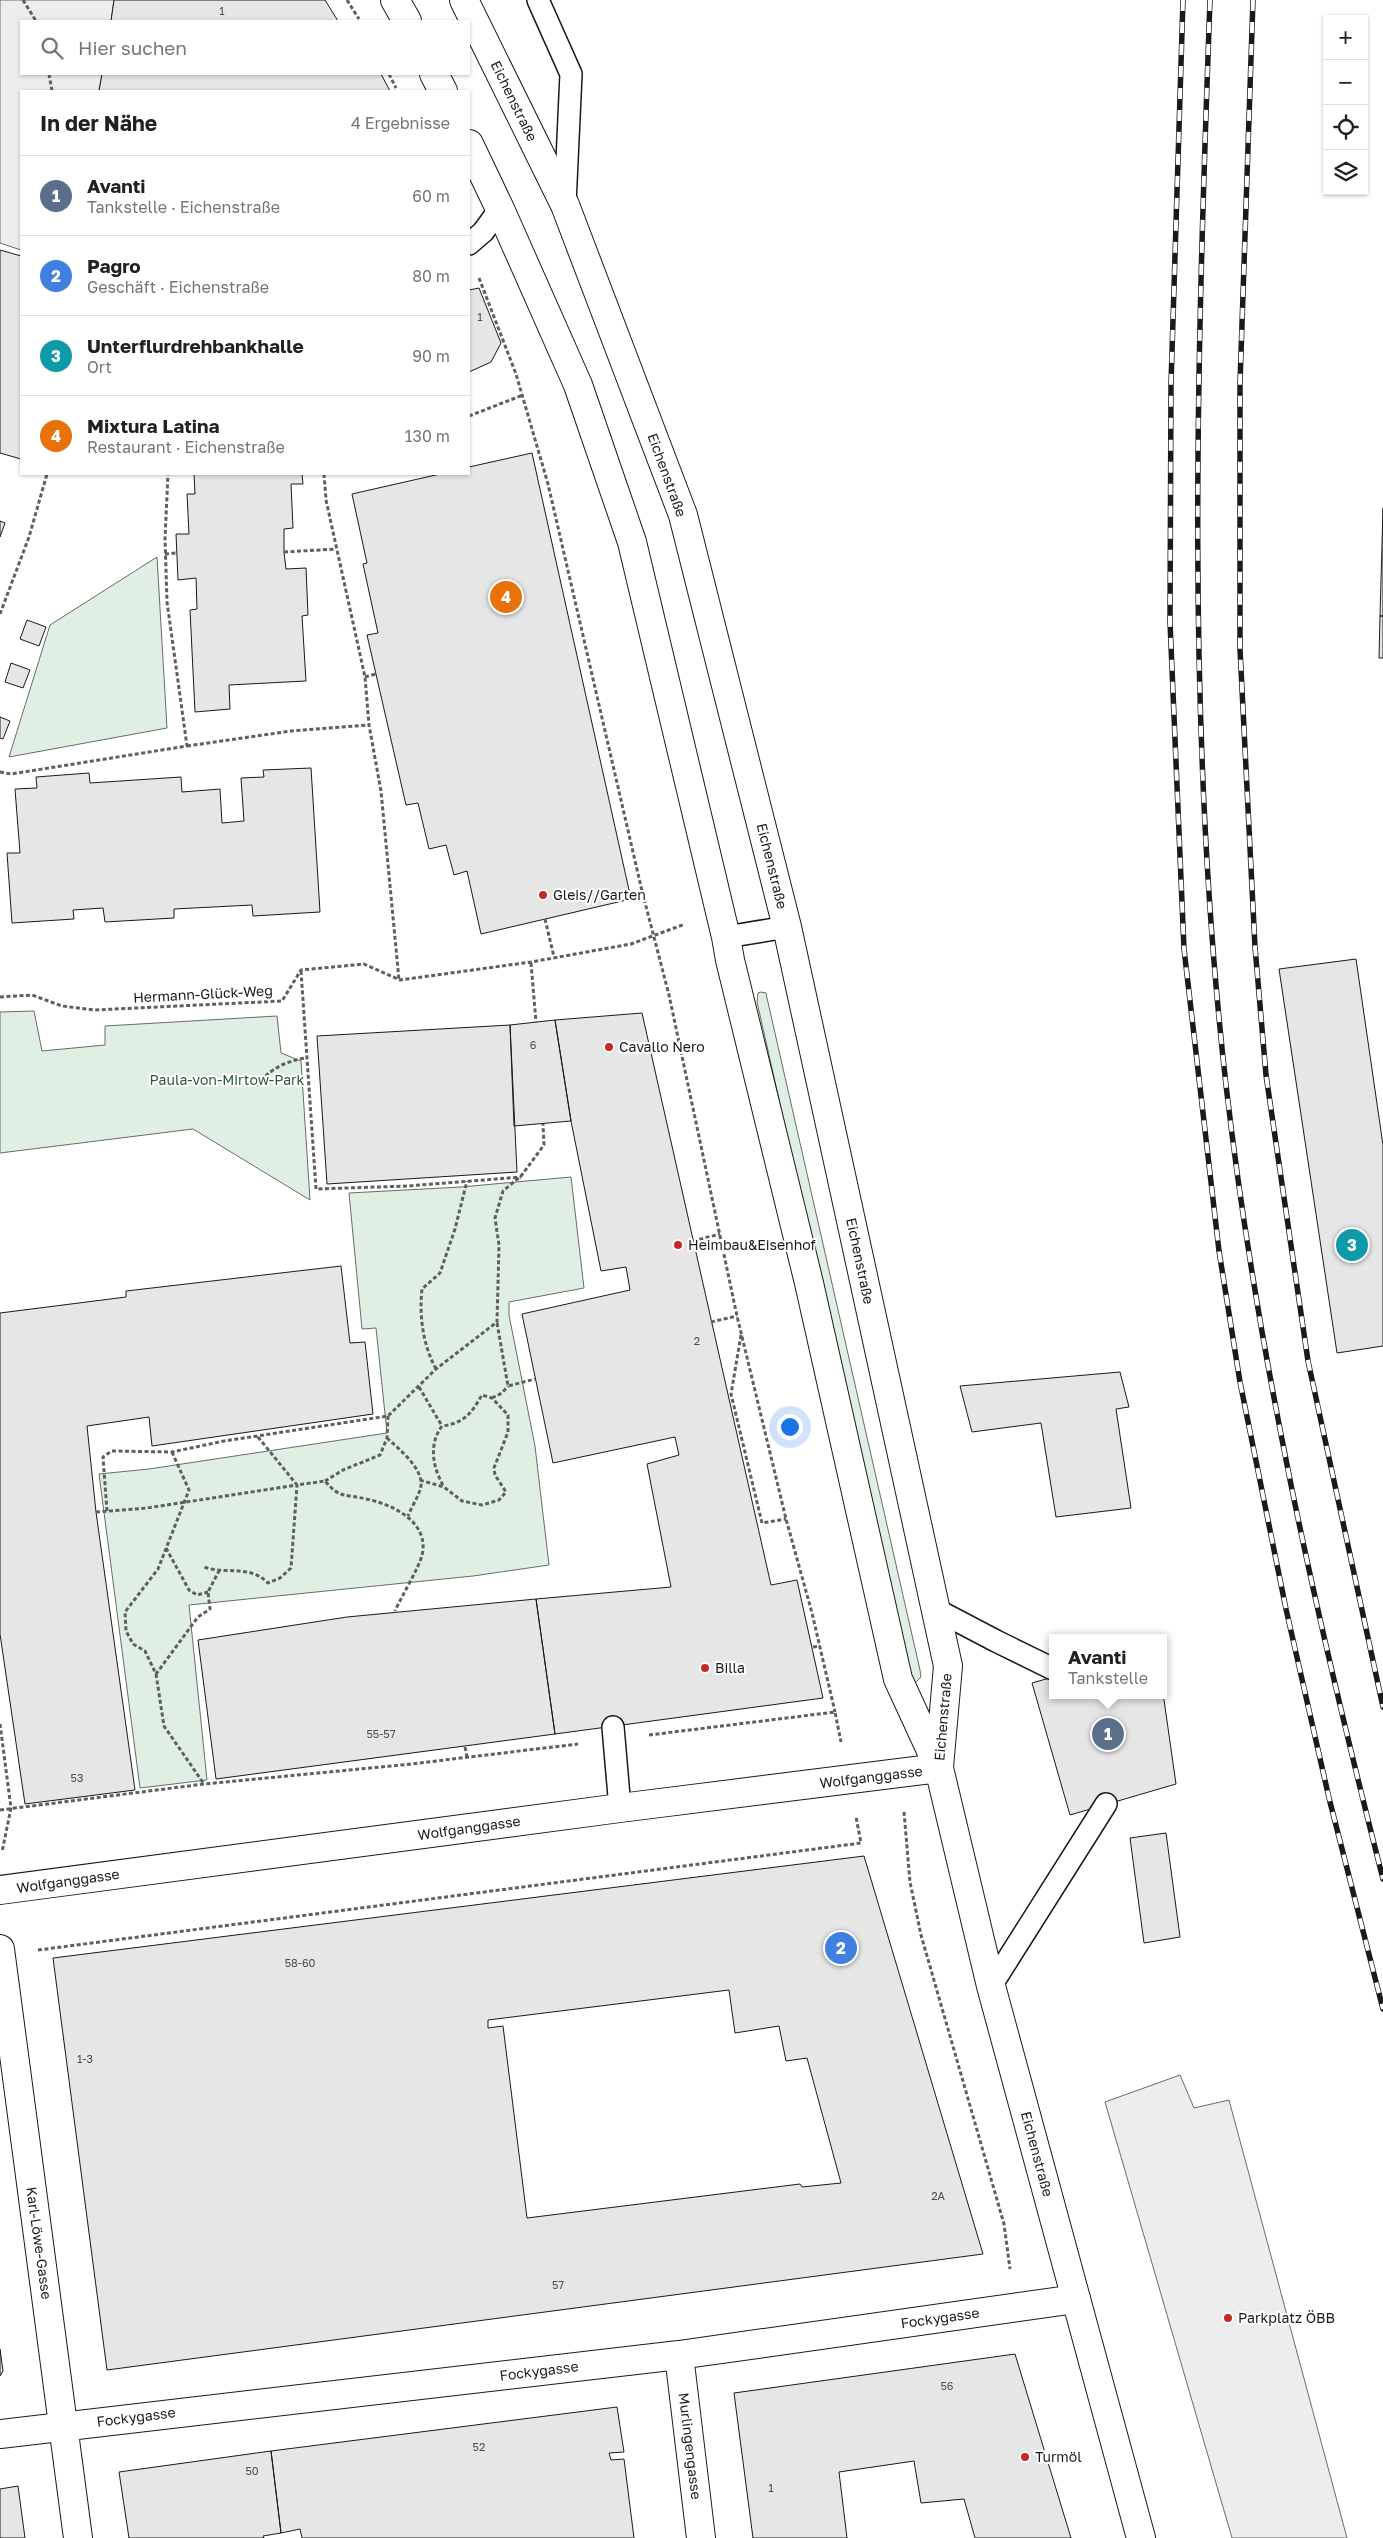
<!DOCTYPE html>
<html lang="de">
<meta charset="utf-8">
<style>
body{margin:0;font-family:"Golos Text",sans-serif;background:#f2f2f2;color:#202124}
.controls{position:absolute;right:15px;top:15px;display:grid;overflow:hidden;border-radius:0px;box-shadow:0 1px 4px #0004}
.controls button{width:45px;height:45px;display:grid;place-items:center;padding:0;border:0;border-bottom:1px solid #e0e0e0;background:#fff;color:#202124;font:25px sans-serif}
.you{position:absolute;left:789px;top:1426px;width:18px;height:18px;margin:-12px;border:4px solid #fff;border-radius:50%;background:#1a73e8;box-shadow:0 0 0 8px #1a73e833}
.badge{display:grid;place-items:center;width:32px;height:32px;border-radius:50%;background:#111827;color:#fff;font-size:16px;font-weight:700}
.pin{position:absolute;translate:-50% -50%;border:2px solid #fff;box-shadow:0 1px 5px #0006}
.popup{position:absolute;left:1049px;top:1634px;width:118px;height:65px;box-sizing:border-box;display:grid;place-content:center;border-radius:0px;background:#fff;filter:drop-shadow(0 1px 4px #0005);font-size:16px;white-space:nowrap;color:#757577}
.popup b{font-size:19px;color:#202124}
.popup::after{content:'';position:absolute;left:50%;top:100%;margin-left:-10px;border:10px solid transparent;border-top-color:#fff}
.list{margin:0;padding:0;list-style:none}
h2{display:flex;justify-content:space-between;align-items:center;height:65px;margin:0;padding:0 20px;font-size:21px}
h2 small{font-size:16px;font-weight:400;color:#757577}
.list li{display:grid;grid-template-columns:32px 1fr auto;gap:15px;align-items:center;box-sizing:border-box;height:80px;padding:0 20px;border-top:1px solid #e0e0e0}
.list b{display:block;font-size:19px;white-space:nowrap}
.list p{margin:0;font-size:16px;white-space:nowrap;color:#757577}
.list em{font-size:16px;font-style:normal;color:#757577}
.icon{flex:none;width:28px;height:28px;fill:none;stroke:currentColor;stroke-width:2;stroke-linecap:round;stroke-linejoin:round}
.map{position:relative;flex:none;width:1383px;height:2538px;overflow:hidden}
.search{position:absolute;background:#fff;box-shadow:0 1px 4px #0004;left:20px;top:20px;width:450px;height:55px;display:flex;align-items:center;gap:12px;box-sizing:border-box;padding:0 18px;border-radius:0px;color:#757577;font-size:19px}
.panel{position:absolute;background:#fff;box-shadow:0 1px 4px #0004;left:20px;top:90px;width:450px;height:385px;border-radius:0px}
.map>svg:first-child{display:block}
</style>
<div class="map">
<svg width="1383" height="2538" viewBox="0 0 1383 2538">
<rect width="100%" height="100%" fill="#fff"/>
<!-- green -->
<path fill="#e0efe3" stroke="#6a6a6a" d="M157 557 167 728 9 757 50 625Z
M761 992 766 993 767 998 920 1670 921 1677 915 1683 910 1678 757 1002 758 993Z
M34 1011 42 1051 105 1045V1026L277 1016 281 1053 301 1061 310 1200 193 1129 0 1153V1012Z
M571 1177 584 1288 509 1302V1315L535 1446 549 1565 473 1576 189 1605 207 1780 140 1788 99 1474 149 1469 387 1433 376 1328 362 1329 349 1193 461 1187Z"/>
<!-- parking -->
<path fill="#ededed" stroke="#6a6a6a" d="M0 0H114L111 21H21V74H102L99 91H21V250L0 243Z
M1180 2075 1194 2108 1229 2100 1347 2538H1232L1105 2102Z"/>
<!-- building -->
<path fill="#e6e6e6" stroke="#1a1a1a" fill-rule="evenodd" d="M114 0H325L338 21H111Z
M102 74H381L390 91H99Z
M0 250 21 256V459L0 453Z
M479 288 501 343 491 362 469 372V290Z
M532 453 631 899 481 934 467 871 454 875 446 845 429 849 418 803 406 805 367 635 378 633 363 564 367 563 352 494 440 474H469V467Z
M194 474H302L303 484H291L293 528 284 529V552L286 569 306 568 308 615 302 616 306 681 229 685 230 709 195 712 190 610 197 609 196 578 178 580 176 534H189L187 494H195Z
M1383 508V616H1380Z
M0 521 5 523 0 537Z
M1380 616H1383V658H1379Z
M27 620 46 627 39 646 20 639Z
M11 663 30 670 23 688 5 682Z
M0 717 10 721 3 739 0 738Z
M311 768 320 912 253 916 252 905 174 909V918L105 922 103 908 73 910 74 919 12 923 7 853H20L15 789 37 788 36 777 89 773 90 783 181 777 182 792 220 789 222 823 244 821 241 778 264 777 263 770Z
M1356 959 1383 1145V1346L1337 1353 1279 969Z
M642 1013 771 1585 797 1580 823 1698 555 1734 536 1599 671 1587 647 1464 679 1455 675 1437 553 1463 522 1314 630 1290 626 1267 601 1271 571 1121 555 1020Z
M555 1020 571 1121 514 1126 510 1025Z
M510 1025 517 1172 327 1184 317 1036Z
M341 1266 350 1343 365 1342 373 1414 152 1446 149 1417 87 1426 96 1512 135 1790 25 1804 0 1634V1313L126 1297V1291Z
M1120 1372 1129 1407 1116 1409 1131 1508 1056 1517 1041 1423 972 1432 960 1386Z
M536 1599 555 1734 216 1779 198 1640 347 1617Z
M1053 1677V1695H1163V1693L1176 1784 1070 1815 1032 1683Z
M1166 1833 1180 1937 1144 1943 1130 1838Z
M864 1856 983 2254 107 2370 53 1958ZM729 1990 735 2033 779 2026 786 2061 807 2058 841 2183 802 2187 800 2184 527 2218 503 2026 488 2028V2020Z
M0 2349 3 2371 0 2376Z
M1015 2354 1071 2538H975L964 2499 921 2503 914 2461 839 2472 847 2538H753L734 2393Z
M617 2407 624 2452 609 2453 611 2460 624 2459 634 2538H302L300 2529 281 2533 271 2451Z
M271 2451 281 2533 263 2536 264 2538H129L119 2472Z
M18 2486 25 2538H0V2489Z"/>
<g fill="none" stroke-linecap="round" stroke-linejoin="round">
<defs>
<path id="service" d="M538 0 571 74 565 204
M469 244 483 232 500 209
M726 937 787 927
M935 1609 996 1641 1053 1669
M613 1727 620 1808
M991 1986 1106 1804"/>
<path id="minor" d="M0 1890 620 1808 939 1768
M0 1949 78 2538
M679 2355 701 2538
M0 2434 679 2355 1076 2299"/>
<path id="primary" d="M395 0 407 21
M464 0 565 205 683 515 787 927 948 1666 939 1767
M434 74 443 91
M469 144 500 209 578 385 632 542 726 937 730 960 809 1283 898 1679 939 1768 991 1986 1141 2538"/>
</defs>
<!-- service casing -->
<use href="#service" stroke="#1a1a1a" stroke-width="24"/>
<!-- minor casing -->
<use href="#minor" stroke="#1a1a1a" stroke-width="30"/>
<!-- primary casing -->
<use href="#primary" stroke="#1a1a1a" stroke-width="30"/>
<!-- path -->
<path stroke="#5f5f5f" stroke-width="3" stroke-dasharray="4 2.5" stroke-linecap="butt" d="M23 0 36 21
M347 0 359 19
M49 74 52 91
M389 74 396 88
M479 278 516 374 548 484 642 891 669 995 737 1316 786 1519 812 1613 835 1712
M469 416 523 395
M324 474 326 500 365 677 369 725 381 791 399 980
M284 552 336 549
M165 554 176 553
M0 614 29 537 47 474
M365 677 376 674
M187 746 291 731 369 725
M0 772 11 774 187 746 167 602 165 538 168 474
M545 919 554 957
M531 963 536 1022
M301 971 316 1189 408 1186 521 1177
M0 997 32 995 62 1006 95 1010 282 1001 301 970 364 964 400 980 531 962 631 944 685 924
M257 1086C269 1069 286 1061 306 1058
M693 1241 720 1234
M711 1322 737 1316
M497 1323 508 1386 535 1379
M741 1335 731 1394 762 1523 786 1519
M436 1369C423 1345 419 1316 422 1289L440 1273 455 1229 467 1181
M419 1387 442 1426
M492 1398 502 1393 508 1386
M258 1437 297 1485 325 1481C340 1499 346 1494 366 1499 392 1504 430 1522 422 1555 419 1568 401 1597 395 1611
M387 1438C399 1449 427 1471 420 1490 417 1499 411 1508 408 1516
M172 1452 189 1490 158 1569 125 1612 126 1631 133 1644 145 1651 156 1674 198 1617 210 1609 208 1592 220 1569
M420 1480 444 1487 462 1501 482 1505 499 1500 506 1492 495 1475 494 1468 508 1432V1415L492 1398 482 1395C471 1414 464 1423 442 1426 428 1445 433 1468 444 1487
M325 1481 343 1470 380 1455 387 1438 388 1416
M107 1511 103 1457 112 1451 172 1452 224 1441 388 1416 436 1369 497 1322 499 1245 495 1218 503 1191 521 1176 544 1145 543 1124
M96 1512 147 1508 297 1485 291 1568 280 1578 268 1583C249 1564 226 1575 204 1567
M166 1548 189 1590 197 1595 208 1592
M813 1647 820 1646
M156 1674 164 1726 204 1784
M0 1724 11 1808 2 1852
M649 1735 835 1712 841 1742
M465 1747 467 1757
M0 1810 204 1784 411 1764 578 1744
M904 1812 910 1882 921 1935 1004 2224 1010 2269
M38 1950 861 1843 856 1817"/>
<!-- service -->
<use href="#service" stroke="#fff" stroke-width="21"/>
<!-- minor -->
<use href="#minor" stroke="#fff" stroke-width="28"/>
<!-- primary -->
<use href="#primary" stroke="#fff" stroke-width="28"/>
<defs>
<path id="rail" d="M1183 0 1171 384 1170 622 1184 949 1219 1251 1240 1382 1286 1609 1329 1798 1383 2009
M1210 0C1197 362 1185 725 1226 1085 1257 1354 1316 1617 1383 1879
M1253 0 1240 383V649L1255 947 1266 1075 1308 1361 1383 1707"/>
</defs>
<!-- rail casing -->
<use href="#rail" stroke="#1a1a1a" stroke-width="5.5"/>
<!-- rail -->
<use href="#rail" stroke="#fff" stroke-width="4" stroke-dasharray="11" stroke-linecap="butt"/>
</g>
<!-- markers -->
<g fill="#c62828" stroke="#fff" stroke-width="2">
<circle cx="543" cy="895" r="5"/>
<circle cx="609" cy="1047" r="5"/>
<circle cx="678" cy="1245" r="5"/>
<circle cx="705" cy="1668" r="5"/>
<circle cx="1228" cy="2318" r="5"/>
<circle cx="1025" cy="2457" r="5"/>
</g>
<g text-anchor="middle" stroke-width="4" stroke-linejoin="round" paint-order="stroke">
<!-- number labels -->
<g font-size="11" fill="#4d4d4d">
<text x="222" y="15">1</text>
<text x="480" y="321">1</text>
<text x="533" y="1049">6</text>
<text x="697" y="1345">2</text>
<text x="381" y="1738">55-57</text>
<text x="77" y="1782">53</text>
<text x="300" y="1967">58-60</text>
<text x="85" y="2063">1-3</text>
<text x="938" y="2200">2A</text>
<text x="558" y="2289">57</text>
<text x="947" y="2390">56</text>
<text x="479" y="2451">52</text>
<text x="252" y="2475">50</text>
<text x="771" y="2492">1</text>
</g>
<!-- street labels -->
<g font-size="14" fill="#1a1a1a" stroke="#fff">
<text transform="translate(514 101) rotate(64)" y="5">Eichenstraße</text>
<text transform="translate(667 475) rotate(70)" y="5">Eichenstraße</text>
<text transform="translate(772 866) rotate(76)" y="5">Eichenstraße</text>
<text transform="translate(203 994) rotate(-3)" y="5">Hermann-Glück-Weg</text>
<text transform="translate(860 1261) rotate(78)" y="5">Eichenstraße</text>
<text transform="translate(943 1717) rotate(-85)" y="5">Eichenstraße</text>
<text transform="translate(871 1777) rotate(-7)" y="5">Wolfganggasse</text>
<text transform="translate(469 1828) rotate(-8)" y="5">Wolfganggasse</text>
<text transform="translate(68 1881) rotate(-8)" y="5">Wolfganggasse</text>
<text transform="translate(1037 2154) rotate(75)" y="5">Eichenstraße</text>
<text transform="translate(39 2243) rotate(82)" y="5">Karl-Löwe-Gasse</text>
<text transform="translate(940 2318) rotate(-8)" y="5">Fockygasse</text>
<text transform="translate(539 2371) rotate(-7)" y="5">Fockygasse</text>
<text transform="translate(136 2417) rotate(-7)" y="5">Fockygasse</text>
<text transform="translate(690 2446) rotate(83)" y="5">Murlingengasse</text>
</g>
<!-- poi labels -->
<g font-size="14" fill="#1a1a1a" stroke="#fff" text-anchor="start">
<text x="553" y="900">Gleis//Garten</text>
<text x="619" y="1052">Cavallo Nero</text>
<text x="688" y="1250">Heimbau&amp;Eisenhof</text>
<text x="715" y="1673">Billa</text>
<text x="1238" y="2323">Parkplatz ÖBB</text>
<text x="1035" y="2462">Turmöl</text>
</g>
<!-- park labels -->
<g font-size="14" fill="#2b5a34" stroke="#fff">
<text x="227" y="1085">Paula-von-Mirtow-Park</text>
</g>
</g>
</svg>
<div class="controls">
<button>+</button>
<button>−</button>
<button><svg class="icon" aria-label="locate" viewBox="0 0 24 24"><circle cx="12" cy="12" r="6"/><path d="M12 2v4M12 18v4M2 12h4M18 12h4"/></svg></button>
<button><svg class="icon" aria-label="layers" viewBox="0 0 24 24"><path d="M12 4l9 5-9 5-9-5zM3 14l9 5 9-5"/></svg></button>
</div>
<div class="you"></div>
<div class="pin badge" style="left:1108px;top:1734px;background:#5c6f8a">1</div>
<div class="popup"><b>Avanti</b>Tankstelle</div>
<div class="pin badge" style="left:841px;top:1948px;background:#3f7fe0">2</div>
<div class="pin badge" style="left:1352px;top:1245px;background:#0f9aa8">3</div>
<div class="pin badge" style="left:506px;top:597px;background:#e8710a">4</div>
<div class="search"><svg class="icon" aria-label="search" viewBox="0 0 24 24"><circle cx="10" cy="10" r="6"/><path d="M15 15l6 6"/></svg>Hier suchen</div>
<section class="panel">
<h2>In der Nähe<small>4 Ergebnisse</small></h2>
<ul class="list">
<li><span class="badge" style="background:#5c6f8a">1</span><div><b>Avanti</b><p>Tankstelle · Eichenstraße</p></div><em>60 m</em></li>
<li><span class="badge" style="background:#3f7fe0">2</span><div><b>Pagro</b><p>Geschäft · Eichenstraße</p></div><em>80 m</em></li>
<li><span class="badge" style="background:#0f9aa8">3</span><div><b>Unterflurdrehbankhalle</b><p>Ort</p></div><em>90 m</em></li>
<li><span class="badge" style="background:#e8710a">4</span><div><b>Mixtura Latina</b><p>Restaurant · Eichenstraße</p></div><em>130 m</em></li>
</ul>
</section>
</div>
